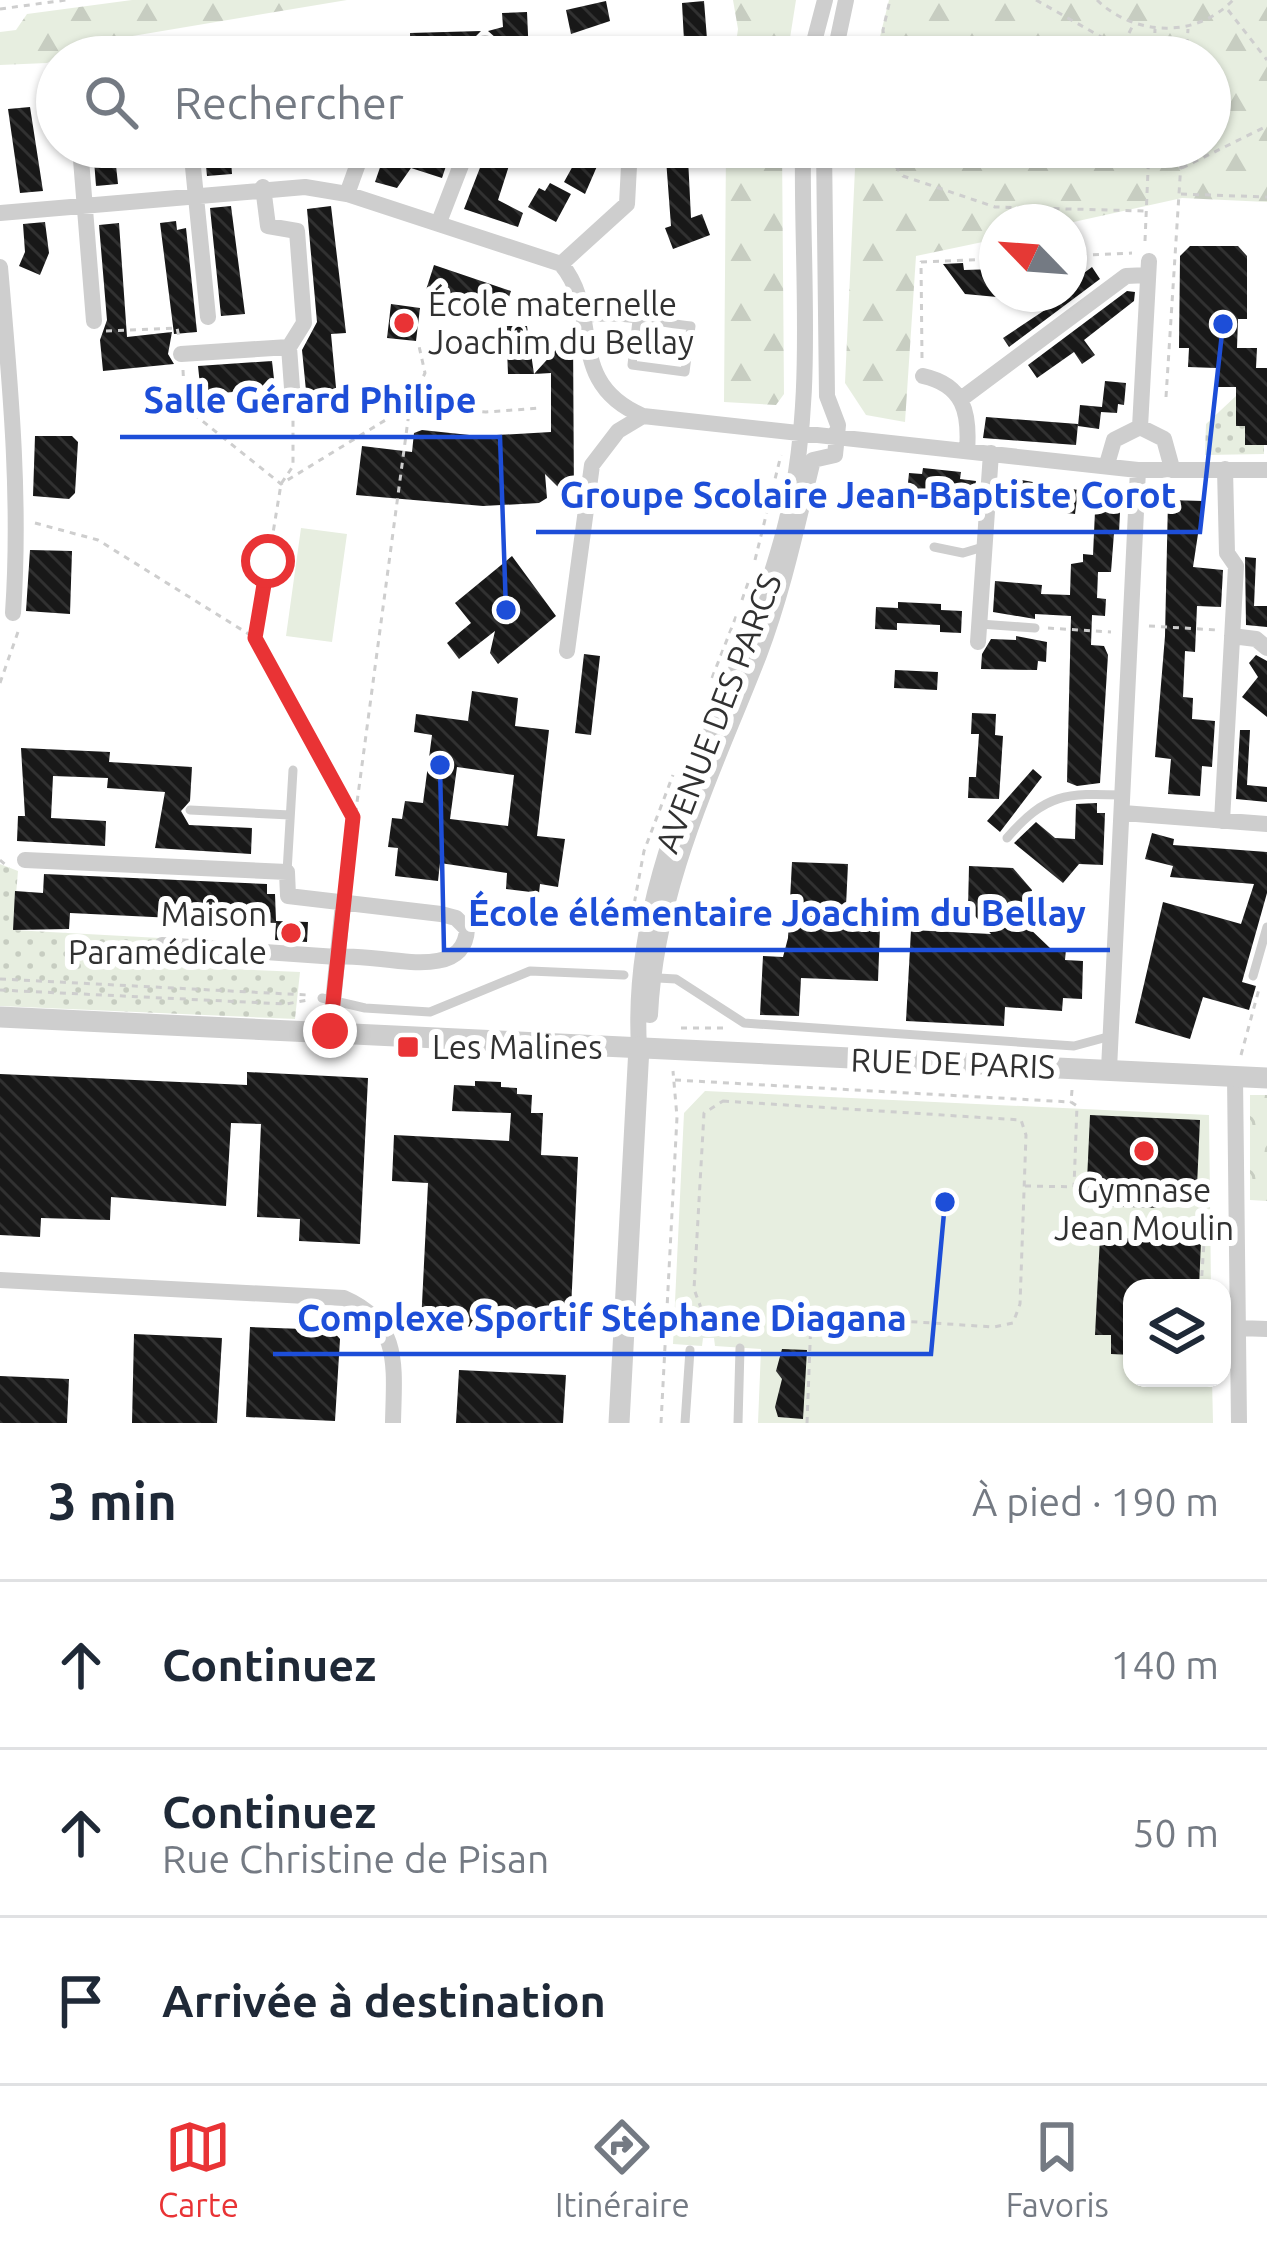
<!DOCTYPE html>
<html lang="fr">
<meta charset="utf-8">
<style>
body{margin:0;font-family:Ubuntu,sans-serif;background:#f6f6f7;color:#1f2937}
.controls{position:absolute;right:36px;bottom:36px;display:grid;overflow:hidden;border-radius:24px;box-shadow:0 3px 9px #0004}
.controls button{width:108px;height:108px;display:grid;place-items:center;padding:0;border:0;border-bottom:3px solid #e0e1e3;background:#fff;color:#1f2937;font:60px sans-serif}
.compass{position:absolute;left:979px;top:204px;width:108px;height:108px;border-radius:50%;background:#fff;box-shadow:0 3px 9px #0004;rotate:295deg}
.stop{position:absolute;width:36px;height:36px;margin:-27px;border:9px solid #e93335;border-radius:50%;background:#fff}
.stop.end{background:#e93335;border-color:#fff;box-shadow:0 3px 12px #0008}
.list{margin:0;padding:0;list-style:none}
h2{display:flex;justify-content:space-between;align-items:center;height:156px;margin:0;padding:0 48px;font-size:51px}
h2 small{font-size:39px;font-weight:400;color:#747a83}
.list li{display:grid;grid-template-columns:78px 1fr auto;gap:36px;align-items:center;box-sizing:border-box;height:168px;padding:0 48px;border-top:3px solid #e0e1e3}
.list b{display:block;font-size:45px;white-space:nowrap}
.list p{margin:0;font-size:39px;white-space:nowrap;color:#747a83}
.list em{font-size:39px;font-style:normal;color:#747a83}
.icon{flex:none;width:66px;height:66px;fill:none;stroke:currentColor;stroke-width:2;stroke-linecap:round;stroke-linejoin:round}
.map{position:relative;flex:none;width:1267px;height:1423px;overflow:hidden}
.search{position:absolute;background:#fff;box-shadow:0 3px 9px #0004;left:36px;right:36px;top:36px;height:132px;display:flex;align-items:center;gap:30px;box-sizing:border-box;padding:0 42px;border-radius:66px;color:#747a83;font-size:45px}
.sheet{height:660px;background:#fff}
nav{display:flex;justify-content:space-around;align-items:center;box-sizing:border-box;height:168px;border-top:3px solid #e0e1e3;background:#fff;font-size:33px;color:#747a83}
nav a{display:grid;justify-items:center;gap:6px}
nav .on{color:#e93335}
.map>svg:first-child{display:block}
</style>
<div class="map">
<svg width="1267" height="1423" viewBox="0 0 1267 1423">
<defs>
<pattern id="grass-dots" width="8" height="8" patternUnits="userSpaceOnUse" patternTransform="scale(3)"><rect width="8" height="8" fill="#e7eee0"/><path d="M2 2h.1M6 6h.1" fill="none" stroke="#c7cdc1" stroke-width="1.8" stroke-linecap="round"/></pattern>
<pattern id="forest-firs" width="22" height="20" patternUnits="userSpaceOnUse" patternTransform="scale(3)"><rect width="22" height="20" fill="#e7eee0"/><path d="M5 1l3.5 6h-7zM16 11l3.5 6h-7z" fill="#c7cdc1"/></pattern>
<pattern id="park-crowns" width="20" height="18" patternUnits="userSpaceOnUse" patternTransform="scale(3)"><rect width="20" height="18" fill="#e7eee0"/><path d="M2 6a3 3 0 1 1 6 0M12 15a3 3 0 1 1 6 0" fill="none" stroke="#c7cdc1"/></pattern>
<pattern id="building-back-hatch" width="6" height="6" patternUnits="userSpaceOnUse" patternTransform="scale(3)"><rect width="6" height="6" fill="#181818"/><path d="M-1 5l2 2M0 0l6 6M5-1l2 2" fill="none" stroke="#313131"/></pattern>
</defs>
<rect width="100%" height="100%" fill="#fff"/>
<!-- grass -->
<path fill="url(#grass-dots)" d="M1236 396V425L1245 426V445H1264V454L1205 455 1206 424Z
M0 864 18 871 13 930 160 938 161 966 300 972 295 1019 0 1006Z"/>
<!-- forest -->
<path fill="url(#forest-firs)" d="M132 0H347L79 45 47 63 0 65V32L16 30 27 14Z
M733 0H796L787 57H734L738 29Z
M889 0H1267V202L1182 198 1069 223 997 222V239L916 256 905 422 866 415 845 383 856 147H1210V57H875Z
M726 147H782L784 394 776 405 724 402Z"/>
<!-- park -->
<path fill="url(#park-crowns)" d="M1250 1095H1267V1201L1250 1200Z"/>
<!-- garden -->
<path fill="#e7eee0" d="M301 528 347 534 332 642 286 636Z
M705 1091 1209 1115 1211 1288H1132V1378H1212L1213 1423H758L761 1349 715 1346 714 1338H703L702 1346 673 1344 684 1113Z"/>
<!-- building -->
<path fill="url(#building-back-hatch)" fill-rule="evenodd" d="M606 1 610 21 571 34 566 10Z
M704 1 707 39 684 41 682 3Z
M527 12 529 57H500L496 38 488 31 503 27 502 13Z
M481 31 474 38 472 55 411 57 410 33Z
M30 107 43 191 20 193 8 109Z
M93 147H114L118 184 96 186Z
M204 147H230L232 174 207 176Z
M387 147 449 157 442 178 411 168 397 188 375 182Z
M488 147H515L498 200 523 213 518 227 464 209Z
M580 153 598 164 585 194 564 182Z
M688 158 691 218 702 214 710 235 673 249 665 228 671 226 666 159Z
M550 183 571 194 556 222 528 207 539 188 545 191Z
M231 206 245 314 221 316 210 208Z
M331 206 346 333 331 334 338 409 308 411 302 350 317 322 307 209Z
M176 221 177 230 186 228 197 332 174 334 160 223Z
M45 222 49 253 40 275 19 266 25 252 23 224Z
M119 223 127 337 172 332 168 354 174 364 103 371 100 340 107 320 99 225Z
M1190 246H1238L1247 256V319H1238L1237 348H1257L1256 368H1267V445H1245V426H1236V387H1216V368L1188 367 1189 348H1179L1180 256Z
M963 263 964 270 997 269V297L965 294 943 264Z
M434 265 511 291 503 315 426 290Z
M1092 267 1100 279 1009 347 1003 338 1069 294V284Z
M1127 291 1135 292 1134 301 1084 340 1095 355 1082 364 1074 352 1037 378 1028 365Z
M391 304 420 308 416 341 387 338Z
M506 326H527L534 374H508Z
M573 331 574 503 545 474 547 498 539 503 483 506 356 495 362 446 412 452 414 433 422 430 479 436 551 432V373L534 374Z
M272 361 275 388 201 395 198 366Z
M1105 381 1126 383 1124 405 1118 404 1117 413 1101 412 1099 429 1078 426 1080 405 1102 407Z
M986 417 1078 424 1076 445 983 438Z
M35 436H72L78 442 75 493 69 499 33 496Z
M923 468 961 472 960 479 976 481 971 508 914 502 915 494 907 493 909 473 922 474Z
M1016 479 1078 490 1075 514 1000 505 1002 484 1015 485Z
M1168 500 1203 501 1193 567 1223 570 1221 607 1197 606 1195 652 1185 651 1183 697 1193 698 1192 719 1215 721 1212 767 1202 766 1200 796 1168 794 1171 759 1155 757 1165 636Z
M1095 511 1120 512 1119 533H1114L1111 572H1098L1097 598 1106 599 1105 616 1092 615 1091 645 1104 646 1108 655 1100 783 1077 786 1067 782 1071 616 1035 614V619L993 612 995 581 1042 585 1041 594 1070 595 1071 564 1083 562V554L1093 555Z
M30 550 72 551 70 614 26 611Z
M512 556 556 616 498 664 490 653 495 631 459 659 447 643 471 623 455 603Z
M1245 557 1256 558 1254 606H1267V627L1246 625Z
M898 602 941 604V610L962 611 961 633 940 632V625L897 623V630L875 629 876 607 898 608Z
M1016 636 1047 642 1046 662 1038 661 1037 670 981 669 982 654 991 639 1016 640Z
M584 654 600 656 591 735 575 733Z
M1256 655 1267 661V717L1242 697 1258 677 1249 663Z
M895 670 938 672 937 690 894 688Z
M472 691 518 698 515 726 549 730 537 836 565 839 558 887 540 884 539 893 506 889 507 873 440 863 438 881 395 876 398 848 388 847 392 818 402 819 405 801 423 803 432 735 414 732 416 714 468 721ZM457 767 514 775 508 826 450 819Z
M972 713 996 714 995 735 1003 736 999 799 968 798 969 777H976L979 734H971Z
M1240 730H1250L1247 785 1267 787V802L1236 799Z
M21 748 110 752 109 762 192 767 190 801 181 811 189 825 252 828 251 854 155 848 165 792 107 788 108 778 53 776 51 818 106 821 105 846 17 841 18 816H25Z
M1033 769 1042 777 1000 832 987 821Z
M1097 803V813H1105L1103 865 1079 864 1063 883 1014 843 1036 822 1055 838 1075 839 1076 804Z
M1152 833 1174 839 1173 845 1267 852V893L1242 982 1256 986 1249 1010 1203 997 1190 1039 1135 1023 1163 902 1241 924 1254 884 1170 877 1173 866 1145 859Z
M792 862 848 864 845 927 880 929 878 981 801 978 799 1016 760 1015 763 956 783 957 788 938Z
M969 866 1013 868 1032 890 1028 927 1050 948 1066 949 1065 960 1083 961 1082 999 1063 998 1062 1011 1005 1007 1004 1026 906 1021 911 930 991 934 968 908Z
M44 874 267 884V894H275L276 921 308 922 307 942 275 940 276 923 70 913 69 929 13 930 15 891 43 893Z
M247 1072 368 1078 360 1244 299 1241 300 1219 257 1217 261 1124 231 1123 226 1206 111 1197 110 1220 41 1218 40 1237 0 1235V1074L247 1085Z
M475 1081 501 1082V1087L517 1088V1094L532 1095 531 1113H543L541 1155 578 1157 570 1332 421 1324 428 1183 392 1181 394 1135 509 1141 511 1113 452 1111 454 1085 475 1086Z
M1090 1115 1200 1120 1197 1186 1160 1185 1159 1208 1100 1206 1101 1182 1087 1181Z
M1100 1237 1201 1242 1199 1288H1132V1355L1111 1354V1335H1095Z
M250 1327 332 1330 340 1339 335 1421 246 1417Z
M134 1334 222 1338 217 1423H132Z
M782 1349 807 1350 803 1419 778 1417 775 1407 782 1379 776 1371Z
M459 1370 566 1375 563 1423H456Z
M0 1376 69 1379 67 1423H0Z"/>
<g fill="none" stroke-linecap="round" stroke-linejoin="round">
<!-- path -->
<path stroke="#cecece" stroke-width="3" stroke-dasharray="6 6" stroke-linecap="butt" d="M1036 0 1112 43 1127 37 1132 27
M1097 0C1134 36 1196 39 1233 0
M0 9 66 0
M1228 10 1267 60
M886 57 883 30 890 0
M1154 57 1155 29
M1186 57 1188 29
M881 147 903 176 995 207 1145 211
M1182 168 1267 126
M1181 194 1267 197
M1145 241 1149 147
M1069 256 1132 253
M106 331 177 328 179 337
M922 358 921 262 997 259
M183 370 185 407 281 484 410 405 486 412 541 408
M1166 397 1182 147
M35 523 98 540 255 638 352 815
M755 560 781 455
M742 600 749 580
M1149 626 1217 630
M1048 628 1111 632
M256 637 281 484 293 466V418
M712 678 737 614
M0 683 19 629
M0 860 9 868
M346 885 410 405 425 373 419 346
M630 926 644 851 673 775
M0 979 308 995
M0 990 286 1004 308 1000
M681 1028H725
M1241 1055 1259 989
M675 1080 1071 1102
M1072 1090 1071 1102 1077 1106 1074 1187
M723 1101 1021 1120 1026 1135 1020 1304 1013 1323 994 1327 701 1308 694 1289 704 1113Z
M1025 1186 1087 1187 1096 1196 1095 1218 1110 1221
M1201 1288 1205 1227
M661 1423 677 1117 673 1071
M807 1423 811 1319"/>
<!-- service -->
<path stroke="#cecece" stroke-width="9" d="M582 319C617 313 656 322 691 326L685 372 632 365 637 320
M934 547 963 553 983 547
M980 624 1035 628
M190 810 290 815
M1007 838C1046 793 1066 793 1123 795
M287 872 293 770
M1253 976 1267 927
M658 978 676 979 744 1023 1074 1046 1111 1036
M322 998 365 1008 430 1012 530 971 624 975
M685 1423 690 1350
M738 1423 740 1348"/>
<!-- minor -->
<path stroke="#cecece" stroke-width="16" d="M628 48V57
M485 57V43
M810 57 825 0
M834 57 846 0
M80 147 94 321
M191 147 208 317
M263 187 268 226 297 231 304 323 289 347 293 402
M347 194 364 147
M0 213 305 187 347 194 561 264C604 315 563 382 643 416L1138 470H1267
M439 222 468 147
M561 264 627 204 630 147
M0 267C10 383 21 496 13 613
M181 354 289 347
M923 376C964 385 970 413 967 451
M961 399 1126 276 1148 275
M1140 427 1149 261
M1107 464 1114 440 1140 427 1164 439 1172 468
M1232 636 1256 639 1267 648
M978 642 991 453
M567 651 592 465 618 431 643 416
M1123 813 1267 824
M1222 821 1236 566 1227 553 1225 469
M25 860 287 872 288 896 441 914 456 918 467 929C464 986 375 951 337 957L162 945
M650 1015C656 886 713 773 759 655 783 592 797 525 813 460L835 455 838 425 827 396 824 147
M330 1031 343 904
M639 1047C628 860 738 705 784 531 817 405 801 275 803 147
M1109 1069 1138 470
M1235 1077 1239 1423
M0 1280 344 1298C402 1323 394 1368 393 1423
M1238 1328 1267 1329"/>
<!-- tertiary -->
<path stroke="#cecece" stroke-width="21" d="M0 1017 1267 1078
M619 1423 639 1047"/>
</g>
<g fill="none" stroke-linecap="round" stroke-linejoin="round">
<!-- route -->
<path stroke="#e93335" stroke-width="15" d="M268 561 255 638 353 817 330 1031"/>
</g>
<!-- markers -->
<g fill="#e93335" stroke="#fff" stroke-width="4.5">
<circle cx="404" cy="323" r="12"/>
<circle cx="291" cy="933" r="12"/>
<rect x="396" y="1035" width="24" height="24" rx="6"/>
<circle cx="1144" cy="1151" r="12"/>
</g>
<g text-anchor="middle" stroke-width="12" stroke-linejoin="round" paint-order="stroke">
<!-- poi labels -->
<g font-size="33" fill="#313131" stroke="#fff" text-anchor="start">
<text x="428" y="316">École maternelle<tspan x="428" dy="38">Joachim du Bellay</tspan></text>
<text x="267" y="926" text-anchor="end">Maison<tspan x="267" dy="38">Paramédicale</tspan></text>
<text x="432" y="1059">Les Malines</text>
<text x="1144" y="1202" text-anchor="middle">Gymnase<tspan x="1144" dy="38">Jean Moulin</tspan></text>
</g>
<!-- street labels -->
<g font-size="33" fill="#313131" stroke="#fff">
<text transform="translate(718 713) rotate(-69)" y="12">AVENUE DES PARCS</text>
<text transform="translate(953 1063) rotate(2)" y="12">RUE DE PARIS</text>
</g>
</g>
<!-- callouts -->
<path fill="none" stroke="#1d4ed8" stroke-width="4.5" d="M506 610L500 437H120M1223 324L1200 532H536M440 765L444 950H1110M945 1202L931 1354H273"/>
<g fill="#1d4ed8" stroke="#fff" stroke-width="4.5">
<circle cx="506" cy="610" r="12"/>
<circle cx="1223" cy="324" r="12"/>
<circle cx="440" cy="765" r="12"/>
<circle cx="945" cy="1202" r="12"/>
</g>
<g font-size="36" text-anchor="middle" font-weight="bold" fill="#1d4ed8" stroke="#fff" stroke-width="12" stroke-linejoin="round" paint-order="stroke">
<text x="310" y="413">Salle Gérard Philipe</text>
<text x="868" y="508">Groupe Scolaire Jean-Baptiste Corot</text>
<text x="777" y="926">École élémentaire Joachim du Bellay</text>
<text x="602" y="1331">Complexe Sportif Stéphane Diagana</text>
</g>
</svg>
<div class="controls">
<button><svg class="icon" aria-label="layers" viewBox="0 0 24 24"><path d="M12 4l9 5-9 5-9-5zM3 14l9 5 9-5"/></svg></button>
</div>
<svg class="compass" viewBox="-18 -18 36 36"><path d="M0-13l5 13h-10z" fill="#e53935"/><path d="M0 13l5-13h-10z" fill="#747a83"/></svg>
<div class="stop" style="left:268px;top:561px"></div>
<div class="stop end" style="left:330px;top:1031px"></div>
<div class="search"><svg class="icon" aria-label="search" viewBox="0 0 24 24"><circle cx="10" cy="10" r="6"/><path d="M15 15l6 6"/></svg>Rechercher</div>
</div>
<section class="sheet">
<h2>3 min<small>À pied · 190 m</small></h2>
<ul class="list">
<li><svg class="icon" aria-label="ahead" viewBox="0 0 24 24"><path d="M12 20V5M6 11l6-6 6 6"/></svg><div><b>Continuez</b></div><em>140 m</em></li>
<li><svg class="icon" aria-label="ahead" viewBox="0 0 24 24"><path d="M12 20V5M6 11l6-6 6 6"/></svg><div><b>Continuez</b><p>Rue Christine de Pisan</p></div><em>50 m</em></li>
<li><svg class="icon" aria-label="arrive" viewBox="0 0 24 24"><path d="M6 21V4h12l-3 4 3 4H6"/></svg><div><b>Arrivée à destination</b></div></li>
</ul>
</section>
<nav>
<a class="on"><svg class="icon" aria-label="map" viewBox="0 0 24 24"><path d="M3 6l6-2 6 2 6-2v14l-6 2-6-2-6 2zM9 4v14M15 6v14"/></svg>Carte</a>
<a><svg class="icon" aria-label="directions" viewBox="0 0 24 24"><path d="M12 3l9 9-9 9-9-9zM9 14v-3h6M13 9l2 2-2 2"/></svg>Itinéraire</a>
<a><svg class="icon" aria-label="saved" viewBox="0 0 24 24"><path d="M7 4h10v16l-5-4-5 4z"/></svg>Favoris</a>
</nav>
